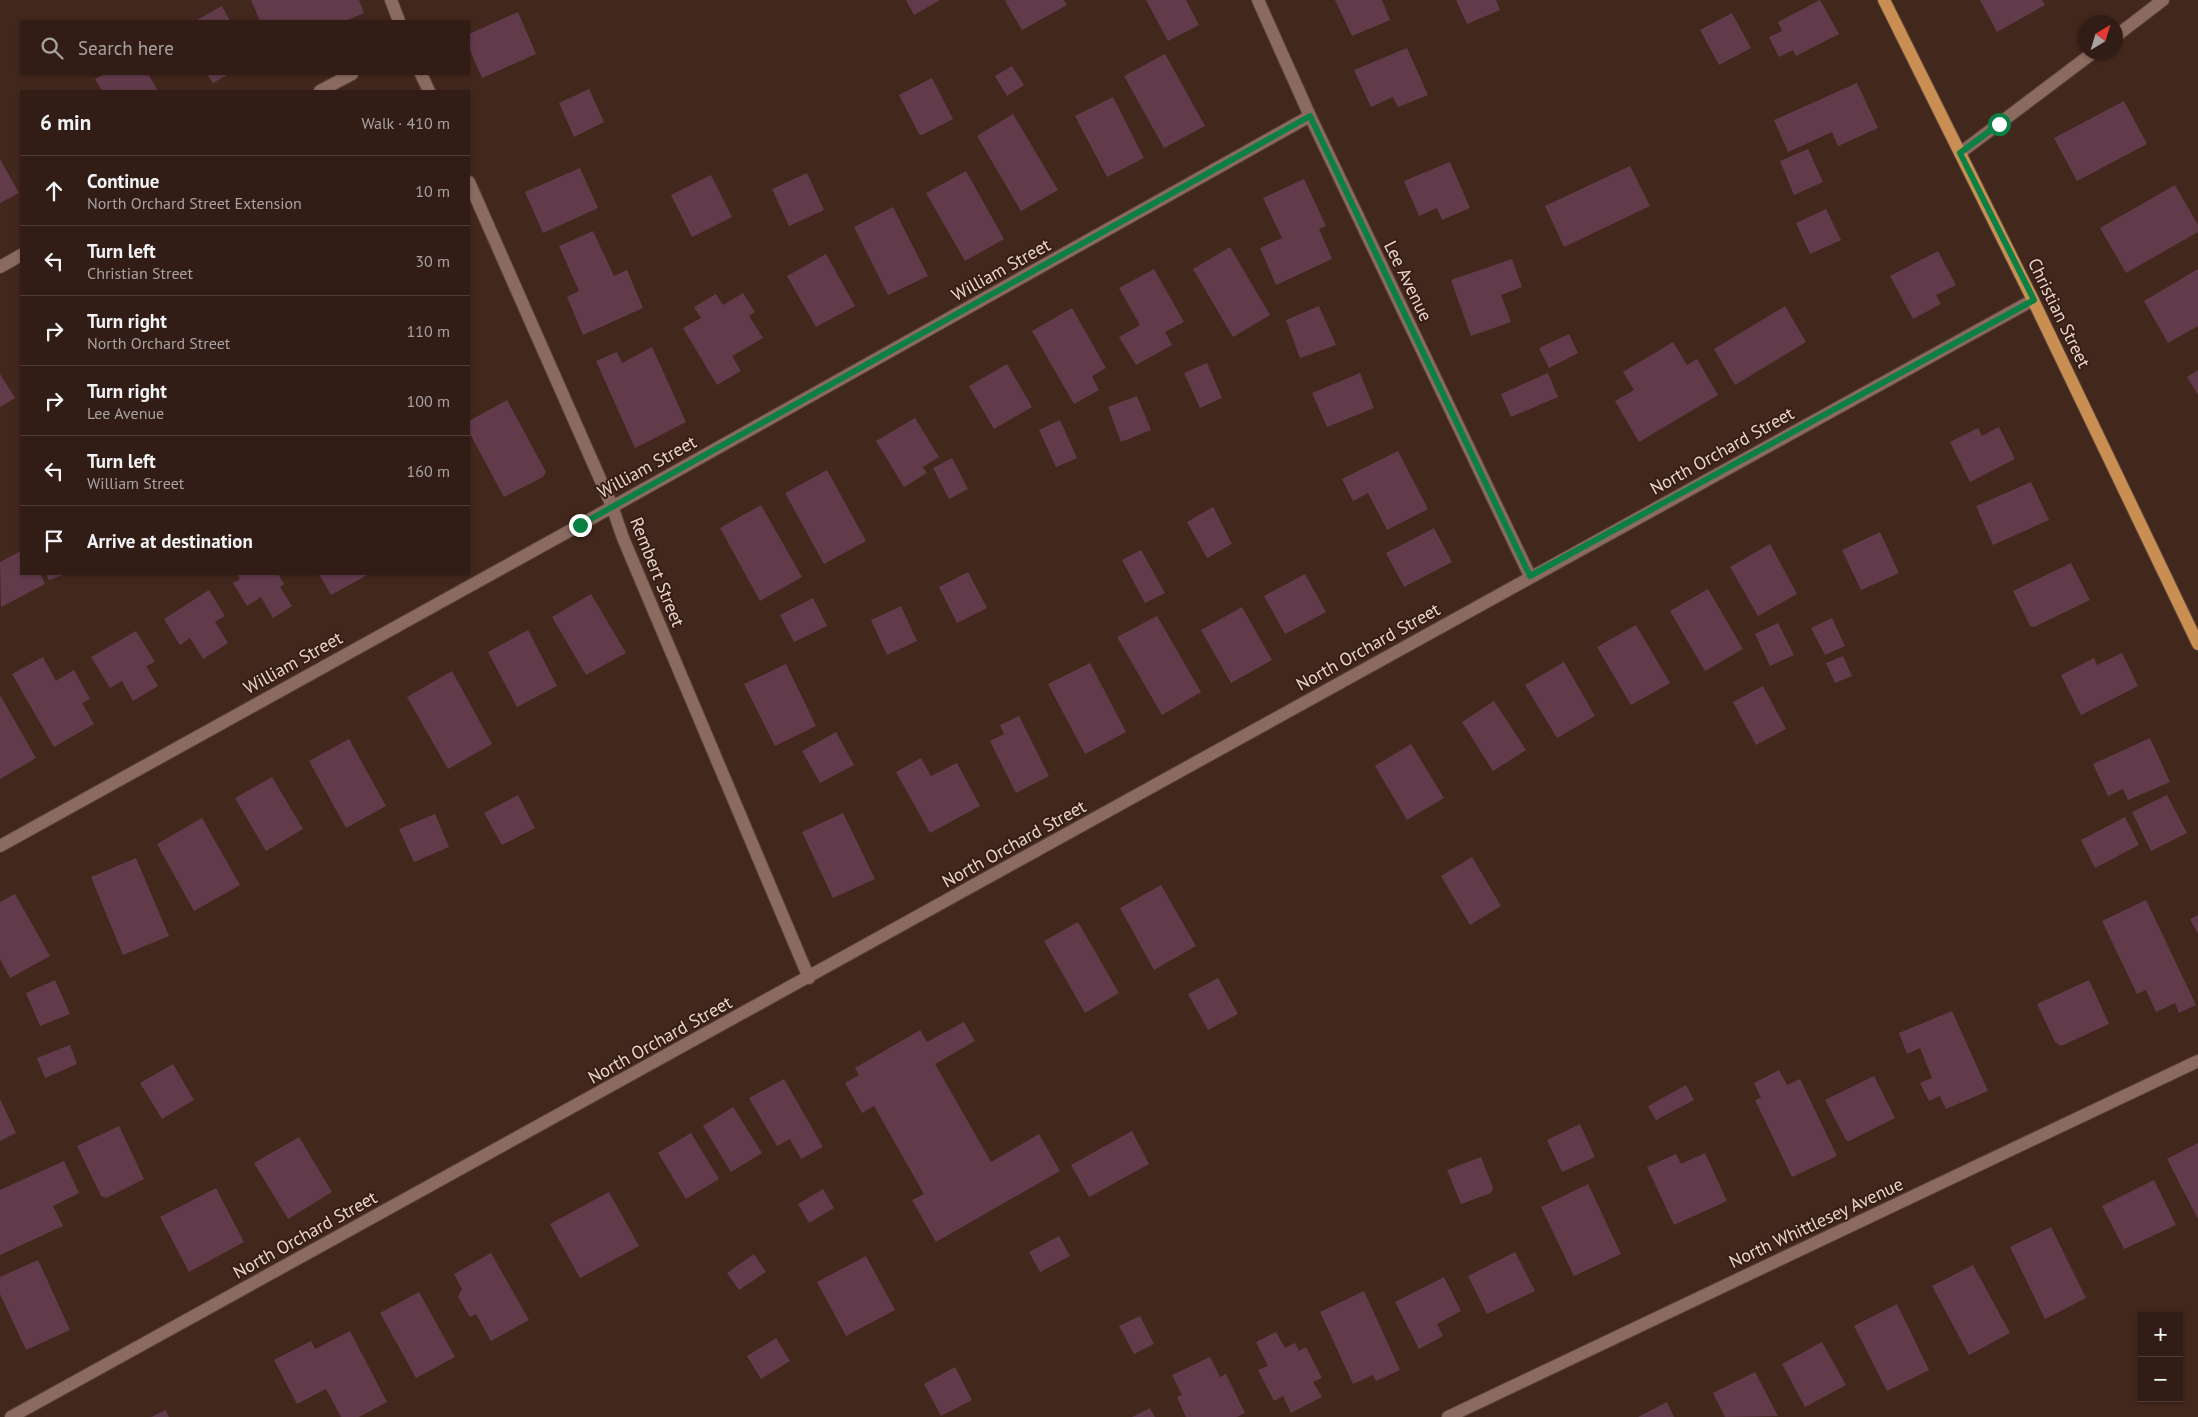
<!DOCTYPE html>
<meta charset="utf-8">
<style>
body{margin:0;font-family:"PT Sans",sans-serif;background:#3d2a23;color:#f1f3f6}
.controls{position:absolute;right:15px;bottom:15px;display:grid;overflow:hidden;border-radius:0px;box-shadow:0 1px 4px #0004}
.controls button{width:45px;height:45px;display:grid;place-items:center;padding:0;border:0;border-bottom:1px solid #4d3b35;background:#321d16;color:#f1f3f6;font:25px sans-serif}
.compass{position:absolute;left:2078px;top:15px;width:45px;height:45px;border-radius:50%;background:#321d16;box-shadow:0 1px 4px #0004;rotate:38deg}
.stop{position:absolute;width:15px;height:15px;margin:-11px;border:4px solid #0b8043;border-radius:50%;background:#fff}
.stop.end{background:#0b8043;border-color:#fff;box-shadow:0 1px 5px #0008}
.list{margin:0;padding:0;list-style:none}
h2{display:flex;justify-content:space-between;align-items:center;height:65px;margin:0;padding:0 20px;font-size:21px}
h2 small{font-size:16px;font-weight:400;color:#a8a2a1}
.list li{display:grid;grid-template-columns:32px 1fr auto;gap:15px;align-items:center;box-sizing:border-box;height:70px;padding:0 20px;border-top:1px solid #4d3b35}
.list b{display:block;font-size:19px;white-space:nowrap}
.list p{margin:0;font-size:16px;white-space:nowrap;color:#a8a2a1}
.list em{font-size:16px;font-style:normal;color:#a8a2a1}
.icon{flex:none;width:28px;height:28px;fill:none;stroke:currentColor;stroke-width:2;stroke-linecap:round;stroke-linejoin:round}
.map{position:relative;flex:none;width:2198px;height:1417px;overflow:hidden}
.search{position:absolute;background:#321d16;box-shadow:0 1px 4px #0004;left:20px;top:20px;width:450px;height:55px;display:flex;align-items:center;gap:12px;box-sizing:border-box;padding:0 18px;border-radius:0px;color:#a8a2a1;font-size:19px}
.panel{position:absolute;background:#321d16;box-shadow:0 1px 4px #0004;left:20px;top:90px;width:450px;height:485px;border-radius:0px}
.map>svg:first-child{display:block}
</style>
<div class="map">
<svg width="2198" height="1417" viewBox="0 0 2198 1417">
<rect width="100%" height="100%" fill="#42271d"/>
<!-- building -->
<path fill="#623b4b" d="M251 0H359L364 13 345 21H260Z
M906 0H940L914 15Z
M1007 0H1064L1067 5 1022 30 1005 1Z
M1146 0H1186L1199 25 1168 41Z
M1335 0H1382L1390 20 1352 36Z
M1456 0H1496L1500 10 1467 24Z
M1820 0 1839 34 1796 56 1793 50 1779 57 1769 37 1782 31 1778 22Z
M1980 0H2042L2045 5 1997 32Z
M222 6 230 21H195Z
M518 12 536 54 482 78 469 48V34Z
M1732 13 1751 48 1719 65 1700 30Z
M1407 48 1428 95 1398 107 1393 97 1371 107 1354 70Z
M1165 54 1205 126 1164 148 1124 76Z
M1012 66 1024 85 1007 96 995 76Z
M105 74H148L158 91H102L95 79Z
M207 74H229L213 83Z
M932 78 953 119 922 135 919 134 899 95Z
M1857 83 1878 128 1838 146 1832 132 1788 152 1774 120Z
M589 89 604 122 574 137 559 103Z
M1113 97 1144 158 1107 177 1075 116Z
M2124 101 2147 144 2077 181 2054 138Z
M1013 114 1058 190 1021 211 977 136Z
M1808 149 1823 182 1794 195 1780 161Z
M0 159 19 193 0 203Z
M1450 162 1470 208 1442 220 1437 208 1419 216 1404 181Z
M1630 166 1650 206 1564 247 1545 206Z
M580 168 598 208 543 233 525 192Z
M966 171 1004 239 965 261 926 193Z
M807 173 824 210 789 226 772 189Z
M711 175 732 217 692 237 671 195Z
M1304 179 1326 226 1319 229 1332 259 1276 285 1260 248 1282 238 1263 198Z
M2175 185 2198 225V232L2126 273 2100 228Z
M893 207 928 276 888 295 854 227Z
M1826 209 1841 240 1810 254 1796 223Z
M593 231 614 276 627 270 643 308 583 335 567 297 579 291 559 246Z
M1230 247 1270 315 1233 337 1193 269Z
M1938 251 1956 285 1936 295 1941 304 1913 319 1890 276Z
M826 254 855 306 816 327 787 276Z
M1512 259 1522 287 1501 295 1511 322 1471 336 1451 280Z
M1154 269 1184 322 1165 332 1172 345 1136 365 1119 337 1140 325 1119 288Z
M2198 269V326L2168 343 2144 301Z
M743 293 755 312 749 316 763 338 732 356 741 371 717 385 683 328 701 318 694 307 716 294 723 305Z
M1319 306 1336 345 1300 358 1286 320Z
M1785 306 1806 342 1735 385 1714 349Z
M1072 308 1106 368 1092 376 1099 390 1074 404 1032 331Z
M1569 334 1578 353 1549 368 1539 348Z
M1673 342 1687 365 1697 359 1718 395 1639 442 1615 401 1634 390 1623 372Z
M652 347 686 422 635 448 596 361 617 352 622 363Z
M1207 363 1222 398 1200 408 1184 373Z
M1007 364 1032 407 994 429 969 386Z
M2198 370V395L2187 377Z
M1360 373 1374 408 1327 427 1312 393Z
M1548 373 1558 397 1511 417 1501 394Z
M0 374 15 398 0 407Z
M1137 396 1151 430 1121 442 1108 407Z
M507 400 546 472 543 477 504 497 469 432V421Z
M915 418 939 457 923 467 927 473 904 487 876 441Z
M1060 420 1077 458 1056 467 1039 430Z
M1999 427 2015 459 1970 482 1950 442 1978 428 1982 436Z
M1398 451 1428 509 1387 530 1368 493 1353 501 1342 479Z
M952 458 968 489 949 499 933 468Z
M827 470 866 541 824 564 785 493Z
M2031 482 2049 520 1993 545 1976 506Z
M761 505 802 577 760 601 720 528Z
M1213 507 1232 544 1207 558 1187 522Z
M1434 528 1452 562 1404 587 1386 553Z
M1880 532 1899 573 1861 590 1842 550Z
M1770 544 1797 594 1758 616 1730 567Z
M1141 550 1165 593 1145 603 1122 560Z
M21 551V574H40L45 584 1 607 0 562Z
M2071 563 2090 600 2034 627 2030 626 2013 591Z
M968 572 987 608 957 623 939 587Z
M46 574H66L49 580Z
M237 574H278L284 584 280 587 292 606 273 618 261 597 247 606 233 583 240 579Z
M319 574H369L331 595Z
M1305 574 1326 612 1285 634 1264 596Z
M1708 589 1743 649 1705 671 1670 611Z
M209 590 225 616 215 622 228 643 203 659 190 638 180 645 164 619Z
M591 594 626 653 586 675 552 617Z
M813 598 827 626 794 642 780 615Z
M901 606 917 641 887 655 871 620Z
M1242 607 1272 660 1231 683 1201 630Z
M1157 616 1201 692 1162 715 1117 637Z
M1832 618 1845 646 1825 655 1811 628Z
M1778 623 1794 655 1770 666 1755 634Z
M1636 625 1670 683 1631 705 1597 647Z
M528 630 557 686 517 707 488 652Z
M136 631 155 662 146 666 158 686 133 701 122 681 110 688 91 657Z
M2122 653 2138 686 2081 715 2061 675 2094 658 2097 665Z
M1843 656 1852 676 1835 683 1826 663Z
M43 657 56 681 74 670 90 699 82 703 94 724 54 747 12 674Z
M1564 662 1595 716 1557 738 1525 685Z
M1090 663 1126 732 1085 754 1048 684Z
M786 664 816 726 775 746 744 684Z
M452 671 492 744 448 769 407 697Z
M1763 686 1786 729 1756 745 1733 702Z
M0 695 36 758 0 779Z
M1494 701 1526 750 1493 771 1462 722Z
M1019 716 1049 776 1016 793 990 741 1004 734 1000 725Z
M836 732 854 765 820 783 802 751Z
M2150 738 2170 782 2128 800 2123 789 2108 796 2093 764Z
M349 739 386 806 346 828 309 761Z
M1411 744 1444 798 1407 820 1375 766Z
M921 758 931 776 957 763 980 806 930 833 896 772Z
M272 777 303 829 266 851 235 798Z
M518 795 535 828 502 845 484 813Z
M2167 795 2187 833 2151 851 2132 812Z
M843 813 875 879 833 898 802 832Z
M435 814 449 847 414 862 399 829Z
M2125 817 2139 845 2095 868 2081 840Z
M202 818 240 885 194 911 157 844Z
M1472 857 1501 906 1470 925 1441 876Z
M136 858 169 936 123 955 91 877Z
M1161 885 1196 946 1154 970 1120 908Z
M15 894 50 956 10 978 0 959V902Z
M2146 900 2196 1005 2179 1013 2175 1003 2156 1012 2146 990 2137 994 2102 921Z
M2198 915V934L2190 919Z
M1078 922 1119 993 1085 1013 1044 941Z
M1218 978 1238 1014 1208 1030 1188 994Z
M55 980 70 1014 40 1026 26 993Z
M2089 980 2109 1024 2061 1046 2055 1042 2037 1004Z
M1952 1011 1988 1091 1946 1109 1940 1096 1929 1101 1920 1083 1932 1078 1920 1048 1907 1054 1899 1033Z
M964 1022 975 1041 935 1064 991 1162 1039 1134 1060 1171 936 1242 912 1200 924 1194 874 1106 862 1113 845 1083 859 1075 855 1068 920 1030 927 1042Z
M70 1045 77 1064 45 1078 37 1058Z
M173 1064 194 1100 162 1119 140 1083Z
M1779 1070 1787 1085 1800 1079 1837 1156 1792 1177 1755 1100 1761 1098 1754 1083Z
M1874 1076 1895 1118 1849 1141 1846 1140 1825 1100Z
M784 1079 823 1147 801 1159 790 1139 777 1146 749 1098Z
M1686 1085 1694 1100 1656 1120 1648 1106Z
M0 1099 16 1133 0 1141Z
M733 1107 762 1153 731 1172 703 1126Z
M1580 1124 1595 1157 1562 1172 1547 1140Z
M119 1126 144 1179 106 1198 101 1196 77 1146Z
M1132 1131 1149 1164 1089 1197 1071 1165Z
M691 1133 719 1179 686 1199 658 1153Z
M299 1137 332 1192 288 1219 254 1163Z
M2198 1143V1219L2167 1159Z
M1705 1153 1727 1201 1674 1225 1647 1167 1676 1154 1681 1164Z
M1481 1157 1493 1188 1491 1193 1461 1204 1447 1170Z
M64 1161 79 1193 53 1206 63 1226 0 1255V1190Z
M2154 1180 2176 1225 2124 1249 2102 1206Z
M1588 1184 1621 1254 1574 1276 1541 1207Z
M216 1188 244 1242 189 1272 160 1217Z
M823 1189 834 1208 809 1223 798 1204Z
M609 1192 639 1246 580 1278 550 1224Z
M2051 1227 2086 1298 2045 1319 2010 1247Z
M1059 1236 1070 1256 1040 1272 1029 1252Z
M1515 1252 1535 1291 1487 1314 1468 1276Z
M491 1253 529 1320 491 1341 476 1314 470 1317 458 1297 462 1289 454 1274Z
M754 1254 766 1272 739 1290 727 1273Z
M866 1256 895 1310 846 1336 817 1282Z
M38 1260 70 1330 26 1350 0 1294V1277Z
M1973 1265 2010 1333 1969 1355 1932 1286Z
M1444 1277 1461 1311 1437 1324 1443 1336 1419 1349 1395 1302Z
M1364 1291 1400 1370 1376 1381 1373 1375 1353 1384 1320 1312Z
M419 1292 455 1357 416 1378 380 1313Z
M1897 1304 1929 1370 1887 1391 1854 1326Z
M1140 1316 1154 1344 1134 1354 1119 1326Z
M350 1331 387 1402 359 1417H341L326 1389 297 1404 274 1360 311 1341 315 1349Z
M1276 1332 1285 1348 1295 1343 1299 1351 1306 1347 1322 1378 1313 1382 1322 1397 1291 1413 1283 1396 1274 1401 1258 1370 1268 1366 1256 1342Z
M776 1338 790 1361 761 1379 747 1356Z
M1822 1342 1846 1385 1805 1407 1782 1364Z
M1210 1357 1220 1377 1226 1374 1245 1413 1237 1417H1186L1177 1397 1182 1395 1172 1375Z
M955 1367 972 1400 941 1416 924 1384Z
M1755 1372 1778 1416 1725 1417 1713 1393Z
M1667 1402 1674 1417H1638Z
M1150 1408 1155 1417H1132Z
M166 1410 169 1417H151Z"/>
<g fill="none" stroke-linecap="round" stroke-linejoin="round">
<defs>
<path id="minor" d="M391 0 399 21
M1258 0 1310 116 1530 576
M2116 36 2163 0
M421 74 429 91
M320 91 352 74
M1960 153 2094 52
M469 182 612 506 623 538 809 978
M0 267 21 255
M0 846 580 525 1310 116
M11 1417 2033 300
M1448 1417 2198 1061"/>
<path id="major" d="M1884 0 2033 300 2198 644"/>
</defs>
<!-- minor casing -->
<use href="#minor" stroke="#5a423a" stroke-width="14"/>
<!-- major casing -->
<use href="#major" stroke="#5a423a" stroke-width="14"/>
<!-- minor -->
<use href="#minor" stroke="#8b6b60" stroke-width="12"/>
<!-- major -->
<use href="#major" stroke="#c98e52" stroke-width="12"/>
</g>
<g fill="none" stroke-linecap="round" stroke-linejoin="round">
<!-- route -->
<path stroke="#0b8043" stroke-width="6" d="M580 525 1310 116 1530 576 2034 300 1960 153 1999 124"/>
</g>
<g text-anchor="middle" stroke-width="4" stroke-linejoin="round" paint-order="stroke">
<!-- street labels -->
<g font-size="18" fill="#e7d5ce" stroke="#381d14">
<text transform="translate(1001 270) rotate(-29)" y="6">William Street</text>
<text transform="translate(1408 281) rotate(64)" y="6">Lee Avenue</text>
<text transform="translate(2059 313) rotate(64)" y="6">Christian Street</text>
<text transform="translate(1722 451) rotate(-29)" y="6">North Orchard Street</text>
<text transform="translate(647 467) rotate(-29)" y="6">William Street</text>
<text transform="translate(657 572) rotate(68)" y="6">Rembert Street</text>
<text transform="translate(1368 647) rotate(-29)" y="6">North Orchard Street</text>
<text transform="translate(293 663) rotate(-29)" y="6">William Street</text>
<text transform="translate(1014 844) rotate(-29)" y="6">North Orchard Street</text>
<text transform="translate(660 1040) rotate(-29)" y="6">North Orchard Street</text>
<text transform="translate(1816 1223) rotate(-25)" y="6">North Whittlesey Avenue</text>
<text transform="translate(305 1235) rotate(-29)" y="6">North Orchard Street</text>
</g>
</g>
</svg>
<div class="controls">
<button>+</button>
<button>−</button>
</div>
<svg class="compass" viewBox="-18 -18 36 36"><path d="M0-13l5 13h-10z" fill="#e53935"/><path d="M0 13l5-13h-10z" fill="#a8a2a1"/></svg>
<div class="stop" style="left:1999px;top:124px"></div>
<div class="stop end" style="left:580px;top:525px"></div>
<div class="search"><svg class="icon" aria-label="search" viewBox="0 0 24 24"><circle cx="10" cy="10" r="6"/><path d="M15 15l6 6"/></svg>Search here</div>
<section class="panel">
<h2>6 min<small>Walk · 410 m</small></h2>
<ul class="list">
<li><svg class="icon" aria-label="ahead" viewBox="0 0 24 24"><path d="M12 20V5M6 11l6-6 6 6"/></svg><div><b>Continue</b><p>North Orchard Street Extension</p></div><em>10 m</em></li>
<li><svg class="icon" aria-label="left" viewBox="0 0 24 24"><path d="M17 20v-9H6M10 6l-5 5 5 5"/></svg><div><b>Turn left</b><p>Christian Street</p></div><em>30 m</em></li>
<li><svg class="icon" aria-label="right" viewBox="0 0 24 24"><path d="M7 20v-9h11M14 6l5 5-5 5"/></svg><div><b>Turn right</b><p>North Orchard Street</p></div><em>110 m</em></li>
<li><svg class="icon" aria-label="right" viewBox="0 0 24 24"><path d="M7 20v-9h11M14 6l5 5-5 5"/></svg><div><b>Turn right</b><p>Lee Avenue</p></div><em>100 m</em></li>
<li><svg class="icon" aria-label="left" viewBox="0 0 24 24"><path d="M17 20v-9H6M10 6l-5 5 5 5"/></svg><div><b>Turn left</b><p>William Street</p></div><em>160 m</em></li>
<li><svg class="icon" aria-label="arrive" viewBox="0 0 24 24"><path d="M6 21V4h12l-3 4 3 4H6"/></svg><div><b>Arrive at destination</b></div></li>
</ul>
</section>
</div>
